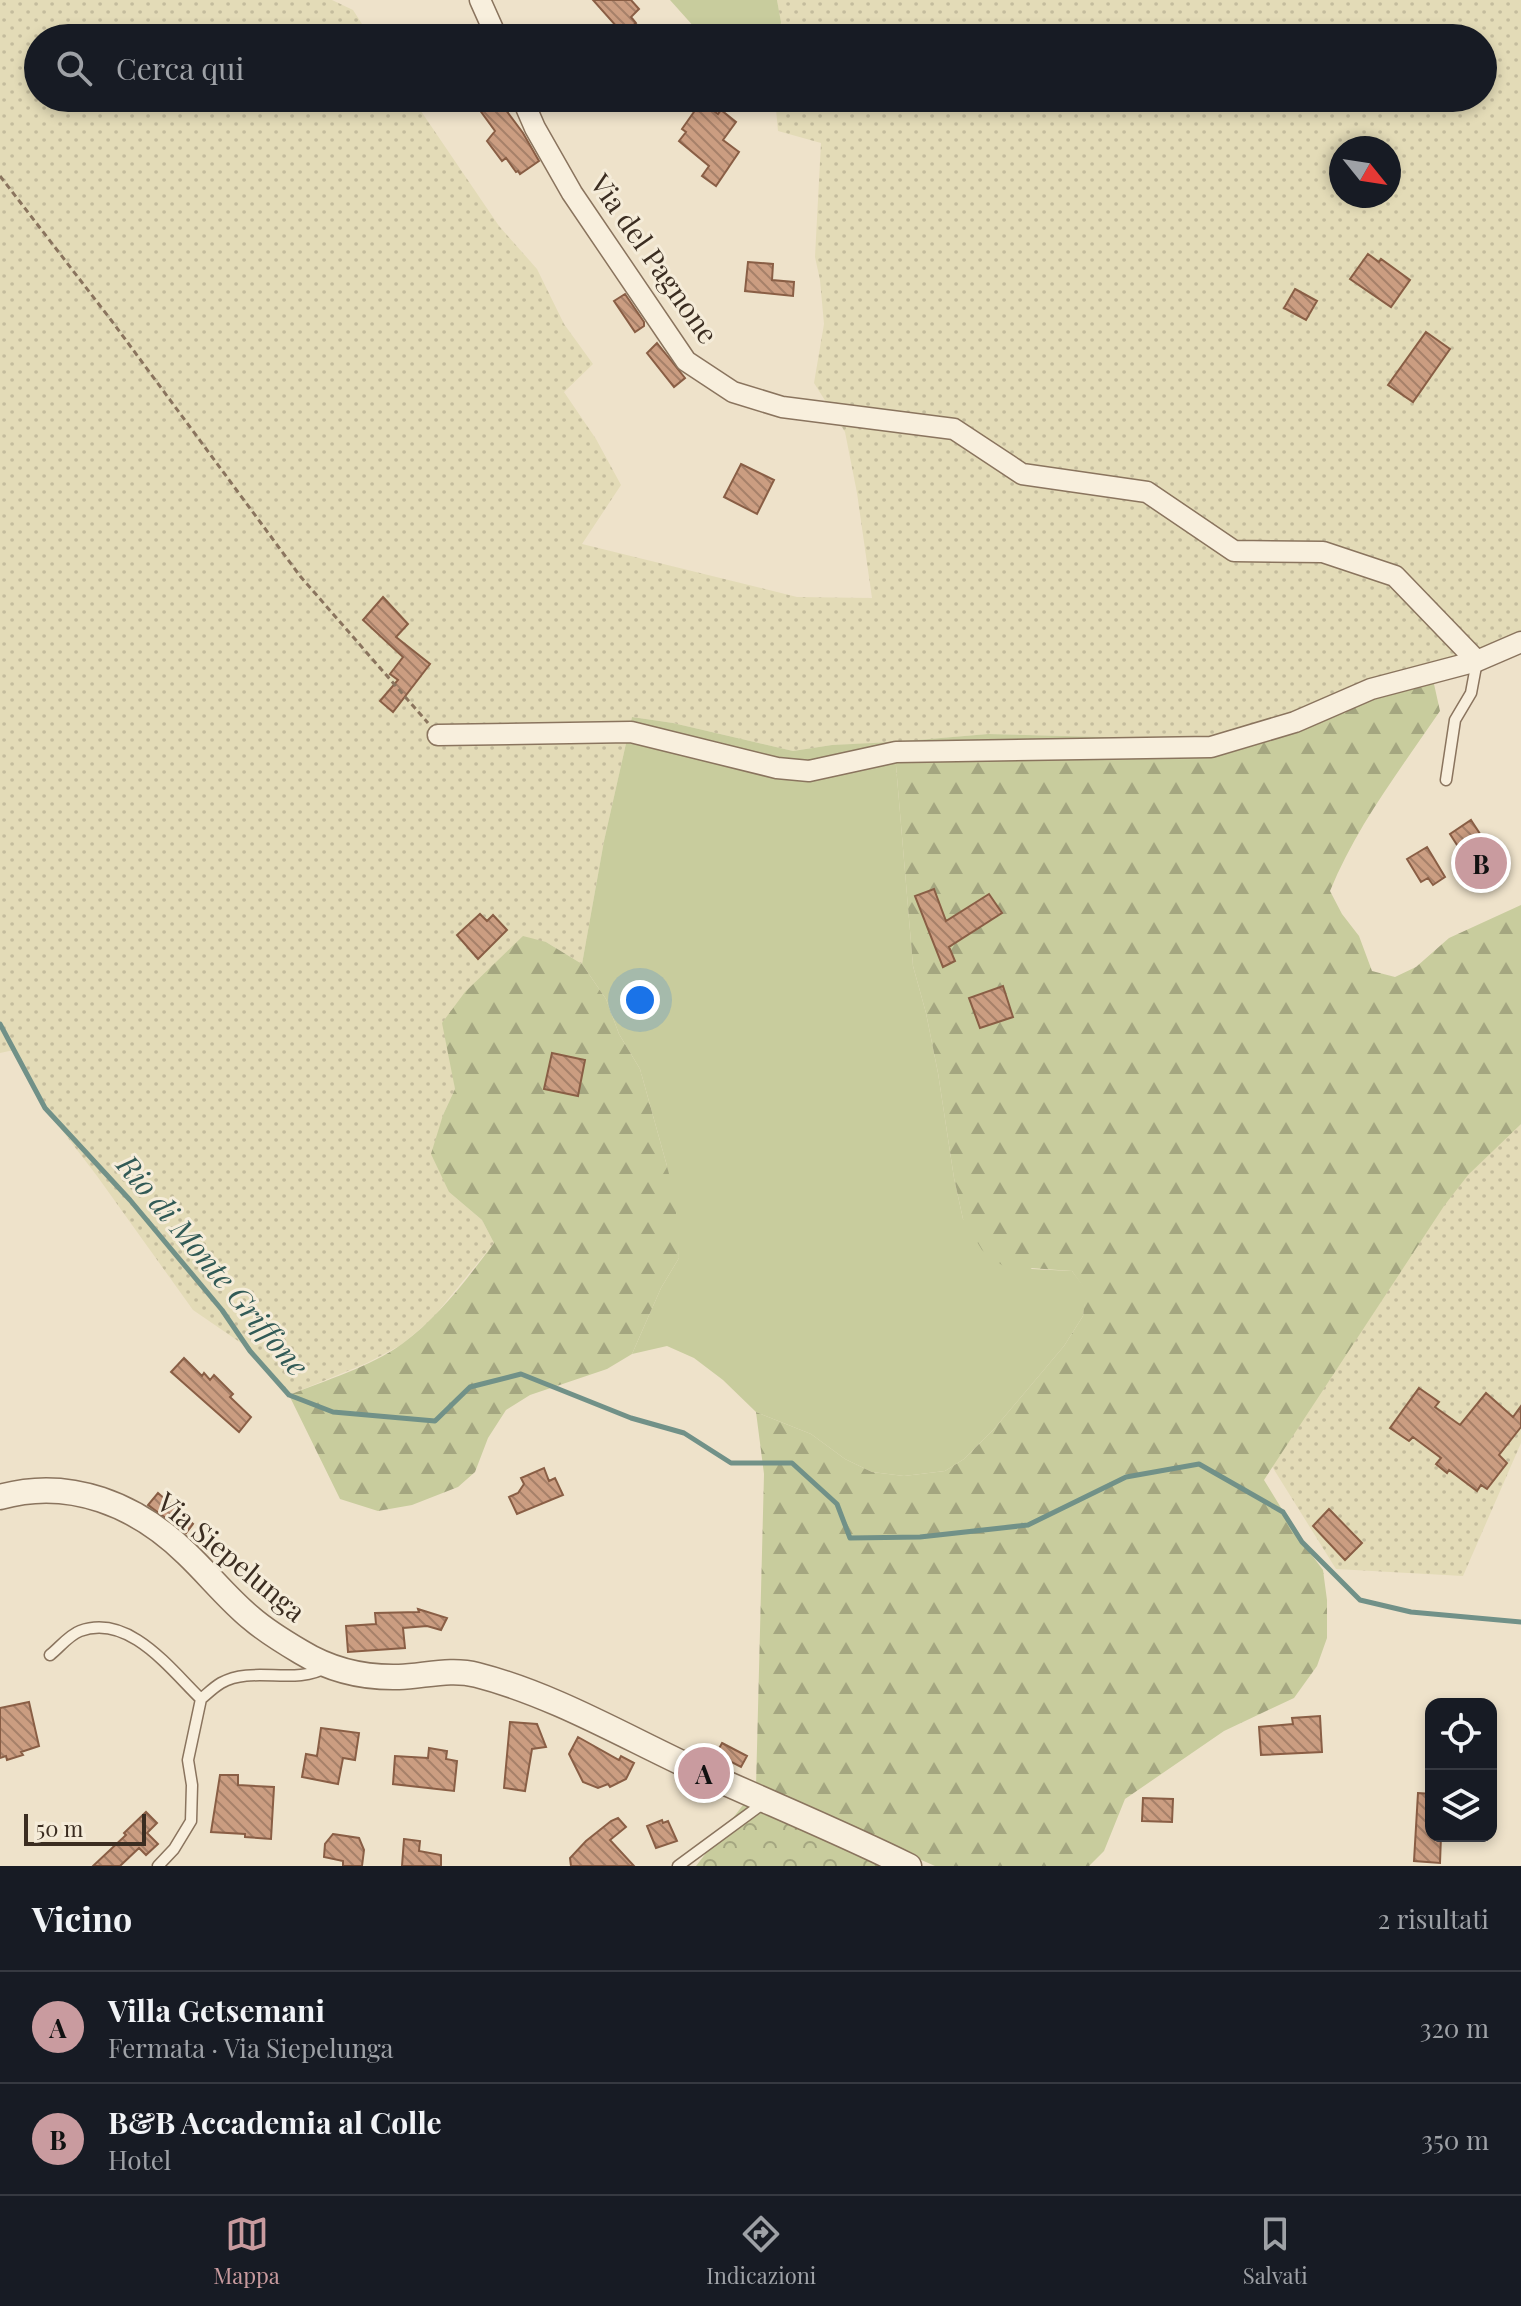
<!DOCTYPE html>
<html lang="it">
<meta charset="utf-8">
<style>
body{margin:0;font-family:"Playfair Display",serif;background:#20242c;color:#f1f3f6}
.controls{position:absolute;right:24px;bottom:24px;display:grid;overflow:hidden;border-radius:16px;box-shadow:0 4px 12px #0003}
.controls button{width:72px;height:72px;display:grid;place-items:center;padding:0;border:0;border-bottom:2px solid #363941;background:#171b24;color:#f1f3f6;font:40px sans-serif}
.compass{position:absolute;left:1329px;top:136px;width:72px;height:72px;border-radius:50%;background:#171b24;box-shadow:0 4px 12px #0003;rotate:120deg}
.scale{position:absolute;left:24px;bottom:20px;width:122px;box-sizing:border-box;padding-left:8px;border:4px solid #3b2d21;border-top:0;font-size:22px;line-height:28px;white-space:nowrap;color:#3b2d21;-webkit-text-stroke:6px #f5ecd9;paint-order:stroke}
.you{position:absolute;left:640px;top:1000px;width:28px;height:28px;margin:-20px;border:6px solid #fff;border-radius:50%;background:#1a73e8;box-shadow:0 0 0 12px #1a73e833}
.badge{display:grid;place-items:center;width:52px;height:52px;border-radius:50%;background:#c99b9f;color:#111;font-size:26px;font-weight:700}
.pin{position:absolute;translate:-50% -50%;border:4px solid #fff;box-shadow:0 2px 8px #0006}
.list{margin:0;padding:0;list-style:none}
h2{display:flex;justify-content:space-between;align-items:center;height:104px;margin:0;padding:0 32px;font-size:34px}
h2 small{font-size:26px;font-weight:400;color:#9ea1a6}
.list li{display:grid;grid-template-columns:52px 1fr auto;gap:24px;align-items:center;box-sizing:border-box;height:112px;padding:0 32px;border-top:2px solid #363941}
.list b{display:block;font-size:30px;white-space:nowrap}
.list p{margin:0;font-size:26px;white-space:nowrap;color:#9ea1a6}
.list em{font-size:26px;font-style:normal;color:#9ea1a6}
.icon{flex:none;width:44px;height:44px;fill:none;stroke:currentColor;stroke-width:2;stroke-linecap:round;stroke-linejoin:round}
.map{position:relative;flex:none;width:1521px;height:1866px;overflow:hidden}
.search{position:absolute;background:#171b24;box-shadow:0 4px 12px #0003;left:24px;right:24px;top:24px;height:88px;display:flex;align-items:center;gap:20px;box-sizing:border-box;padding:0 28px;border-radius:44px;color:#9ea1a6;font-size:30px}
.sheet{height:328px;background:#171b24}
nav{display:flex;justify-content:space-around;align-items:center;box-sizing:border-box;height:112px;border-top:2px solid #363941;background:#171b24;font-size:22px;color:#9ea1a6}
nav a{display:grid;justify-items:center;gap:4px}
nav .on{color:#c99b9f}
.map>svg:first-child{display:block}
</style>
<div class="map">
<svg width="1521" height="1866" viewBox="0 0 1521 1866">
<defs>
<pattern id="farmland-dots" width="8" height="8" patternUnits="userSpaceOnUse" patternTransform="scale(2)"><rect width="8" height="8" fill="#e3dbb7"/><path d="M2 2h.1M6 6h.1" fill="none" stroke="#c4bc9d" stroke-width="1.8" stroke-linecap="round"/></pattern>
<pattern id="forest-firs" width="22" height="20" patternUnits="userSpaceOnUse" patternTransform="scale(2)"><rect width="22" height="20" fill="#c8cc9d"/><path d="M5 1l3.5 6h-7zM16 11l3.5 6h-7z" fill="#a4a680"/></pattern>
<pattern id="park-crowns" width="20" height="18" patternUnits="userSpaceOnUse" patternTransform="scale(2)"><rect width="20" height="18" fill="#c8cc9d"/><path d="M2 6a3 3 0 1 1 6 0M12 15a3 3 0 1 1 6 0" fill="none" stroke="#a4a680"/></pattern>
<pattern id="building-back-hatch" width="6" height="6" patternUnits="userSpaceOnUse" patternTransform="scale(2)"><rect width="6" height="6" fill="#cb9d81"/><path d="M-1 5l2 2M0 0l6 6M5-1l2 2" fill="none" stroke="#a68069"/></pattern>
</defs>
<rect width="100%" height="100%" fill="#eee2ca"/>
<!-- farmland -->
<path fill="url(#farmland-dots)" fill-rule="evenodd" d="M0 0H332L353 10 371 38H38V98H412L499 226 537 269 564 324 593 364 564 392 596 439 621 485 582 544 797 597 872 598 857 493 845 432 814 383 824 324 820 280 815 257 821 143 778 131 775 98H1483V38H779L781 22 777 0H1521V636L1306 724 1165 744 1104 737 988 734 874 744 832 745 793 751 673 723 632 717 604 841 582 964 546 942 451 1059 455 1089 443 1115 449 1192 482 1220 494 1243 432 1319 401 1345 367 1363 289 1395 244 1345 193 1310 97 1176 45 1108 14 1050 0 1053ZM1341 148H1389V196H1341Z
M1521 1085V1443L1463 1576 1336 1569 1268 1460Z"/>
<!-- grass -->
<path fill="#c8cc9d" d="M670 0H777L781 22 779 38H704Z
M632 717 673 723 793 751 832 745 894 742 913 966 926 1013 938 1073 954 1178 963 1219 1032 1269 1072 1271 1087 1291 1083 1316 1064 1346 994 1429 964 1459 945 1471 904 1476 872 1472 845 1459 811 1434 756 1412 723 1380 694 1358 667 1346 632 1354 661 1288 679 1258 667 1166 640 1069 619 1034 606 999 582 964 604 841Z"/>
<!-- forest -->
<path fill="url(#forest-firs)" d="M1430 666 1440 711C1400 770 1357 825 1330 891L1342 914 1359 936 1372 971 1395 977 1416 967 1449 938 1521 905V1124L1468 1175 1444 1206 1264 1480 1302 1542 1323 1570 1327 1600V1638L1317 1666 1294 1698 1224 1731 1125 1799 1104 1851 1089 1866H935L756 1787 764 1474 756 1412 811 1434 845 1459 872 1472 904 1476 945 1471 964 1459 994 1429 1064 1346 1083 1316 1086 1291 1072 1271 1003 1266 982 1250 963 1219 954 1178 938 1073 926 1013 913 966 894 742 988 734 1104 737 1213 746Z
M523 936 546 942 582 964 606 999 619 1034 640 1069 667 1166 675 1198 679 1258 661 1288 632 1354 607 1369 530 1395 506 1410 488 1438 475 1472 458 1487 412 1505 378 1511 340 1499 289 1395C326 1380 370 1367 402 1344 439 1317 467 1279 494 1243L482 1220 449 1192 431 1154 443 1115 455 1089 442 1023 465 992Z"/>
<!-- park -->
<path fill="url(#park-crowns)" d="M743 1805 887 1866H696Z"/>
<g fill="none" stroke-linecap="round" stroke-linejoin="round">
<!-- stream -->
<path stroke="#719188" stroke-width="5" d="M0 1024 45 1108 130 1200 222 1310 250 1351 289 1395 333 1412 435 1421 470 1387 521 1374 631 1418 684 1433 731 1463H792L837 1504 850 1538 920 1537 1028 1525 1126 1477 1199 1464 1283 1512 1302 1542 1360 1600 1411 1612 1521 1622"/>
</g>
<!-- building -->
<path fill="url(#building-back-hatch)" stroke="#895e45" stroke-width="2" d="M593 0H631L639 9 631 17 636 23 626 31 620 25 617 27Z
M471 98H497L523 133 539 161 520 174 518 171 516 172 506 158 502 161 487 141 495 131Z
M704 104 718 114 721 110 736 122 723 140 739 152 716 186 702 176 709 166 679 141 686 132 682 129 696 109 698 111Z
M1368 254 1379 262 1381 259 1410 280 1391 307 1350 279Z
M748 262 773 264 772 280 794 282 793 296 745 291Z
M1295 289 1317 301 1306 320 1284 308Z
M625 294 644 322V326L635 332 614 301Z
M1426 332 1450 349 1413 402 1388 385Z
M657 343 685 378 674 387 647 353Z
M741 464 774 480 757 514 724 497Z
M383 597 408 624 396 637 430 664 393 712 380 701 398 680 390 674 403 657 363 620Z
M1471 820 1499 863 1472 879 1461 863 1466 859 1450 834Z
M1427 847 1445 877 1433 885 1428 878 1421 882 1407 859Z
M934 889 946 921 989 894 1002 913 949 947 955 961 943 967 915 896Z
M480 914 487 921 493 915 507 930 478 959 457 935Z
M1003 986 1013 1017 980 1028 969 998Z
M552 1053 585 1060 578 1096 544 1089Z
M184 1358 202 1376 204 1373 210 1380 214 1375 233 1394 230 1397 251 1417 239 1432 171 1372Z
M1419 1388 1439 1402 1435 1407 1460 1425 1486 1393 1513 1417 1521 1406V1427L1499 1455 1507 1463 1487 1489 1481 1485 1477 1491 1449 1470 1447 1473 1436 1464 1441 1458 1413 1437 1409 1441 1390 1428Z
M544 1468 549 1481 555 1478 563 1495 517 1514 509 1497 518 1493 524 1484 521 1478Z
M158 1493 193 1524 186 1533 148 1505Z
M1329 1509 1362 1543 1345 1560 1313 1526Z
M418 1609 447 1618 441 1630 427 1626 403 1628 405 1648 348 1652 346 1626 376 1624 375 1613 419 1612Z
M29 1702 39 1746 21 1752 23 1755 7 1760 6 1756 0 1758V1708Z
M1320 1716 1322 1752 1261 1755 1259 1727 1293 1724 1292 1718Z
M510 1722 537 1724 546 1747 532 1749 525 1791 504 1788Z
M321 1728 359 1733 355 1760 343 1758 338 1784 302 1777 306 1754 317 1756Z
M578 1737 619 1760 621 1756 634 1763 626 1779 610 1787 608 1784 598 1788 583 1782 569 1754Z
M722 1743 747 1756 741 1767 716 1754Z
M429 1748 447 1751 446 1759 457 1761 454 1791 393 1784 395 1756 428 1758Z
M220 1775H238V1785L274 1787 271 1839 245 1837V1834L211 1832Z
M1418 1793 1431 1794V1836H1441L1440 1863 1414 1861Z
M1143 1798 1173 1799 1172 1822 1142 1821Z
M146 1812 157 1823 147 1833 158 1844 146 1855 139 1848 120 1866H93L126 1835 124 1833Z
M618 1818 626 1827 610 1840 634 1866H571L570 1858 586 1841 611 1821Z
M662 1820 663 1823 668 1821 677 1841 656 1848 647 1826Z
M333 1834 359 1838 364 1850 362 1866H343V1861L324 1857 325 1844Z
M404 1839 420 1841 419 1851 441 1855V1866H402Z"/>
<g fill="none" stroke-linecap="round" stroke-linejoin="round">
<defs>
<path id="service" d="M1446 780 1455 720 1471 693 1477 661
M50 1655C59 1648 69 1635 80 1631 129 1613 170 1669 201 1699
M158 1866 174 1849 191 1821 192 1785 188 1760 201 1699C207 1694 214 1687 221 1683 253 1665 295 1686 327 1667
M678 1866 765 1802"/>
<path id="minor" d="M480 0 497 38
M522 98 535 128 572 193 686 361 733 392 782 407 954 429 1022 474 1147 492 1234 551 1323 552 1395 576 1477 661
M438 735 631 732 777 768 809 771 896 752 1211 747 1295 722 1371 689 1477 661 1521 642"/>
<path id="tertiary" d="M0 1497C70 1477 137 1505 187 1554 209 1575 228 1599 251 1618 266 1631 284 1642 301 1652 332 1671 363 1678 399 1677 425 1676 451 1668 477 1675 551 1694 620 1734 688 1766 762 1800 836 1830 909 1866"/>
</defs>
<!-- service casing -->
<use href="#service" stroke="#8a745e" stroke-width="13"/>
<!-- minor casing -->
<use href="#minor" stroke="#8a745e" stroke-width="23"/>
<!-- tertiary casing -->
<use href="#tertiary" stroke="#8a745e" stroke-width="27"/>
<!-- path -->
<path stroke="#8a745e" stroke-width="3" stroke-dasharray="6 4" stroke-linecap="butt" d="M0 176 111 320 300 576 428 723"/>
<!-- service -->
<use href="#service" stroke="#f8efdd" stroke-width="10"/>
<!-- minor -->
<use href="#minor" stroke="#f8efdd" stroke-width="20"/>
<!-- tertiary -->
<use href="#tertiary" stroke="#f8efdd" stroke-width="24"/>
</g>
<g text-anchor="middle" stroke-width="6" stroke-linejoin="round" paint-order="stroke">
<!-- street labels -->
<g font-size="28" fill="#3b2d21" stroke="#f5ecd9">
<text transform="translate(654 259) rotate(55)" y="10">Via del Pagnone</text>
<text transform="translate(231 1557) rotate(40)" y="10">Via Siepelunga</text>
</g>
<!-- water labels -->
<g font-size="30" font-style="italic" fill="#315a56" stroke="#f5ecd9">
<text transform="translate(212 1266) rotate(50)" y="10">Rio di Monte Griffone</text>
</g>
</g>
</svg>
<div class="controls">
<button><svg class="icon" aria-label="locate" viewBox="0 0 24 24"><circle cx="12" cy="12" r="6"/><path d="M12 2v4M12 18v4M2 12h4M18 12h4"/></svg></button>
<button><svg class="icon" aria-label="layers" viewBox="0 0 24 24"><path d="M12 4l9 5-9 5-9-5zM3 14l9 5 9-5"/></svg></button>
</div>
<svg class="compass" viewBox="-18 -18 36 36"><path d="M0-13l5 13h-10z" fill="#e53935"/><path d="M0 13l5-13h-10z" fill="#9ea1a6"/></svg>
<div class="scale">50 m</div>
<div class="you"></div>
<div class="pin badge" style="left:704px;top:1773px">A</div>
<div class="pin badge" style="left:1481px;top:863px">B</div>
<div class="search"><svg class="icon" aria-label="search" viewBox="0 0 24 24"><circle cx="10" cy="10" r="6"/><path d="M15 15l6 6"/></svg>Cerca qui</div>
</div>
<section class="sheet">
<h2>Vicino<small>2 risultati</small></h2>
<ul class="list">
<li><span class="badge">A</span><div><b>Villa Getsemani</b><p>Fermata · Via Siepelunga</p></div><em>320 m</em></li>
<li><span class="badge">B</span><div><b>B&amp;B Accademia al Colle</b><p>Hotel</p></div><em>350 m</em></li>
</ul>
</section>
<nav>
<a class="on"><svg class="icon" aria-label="map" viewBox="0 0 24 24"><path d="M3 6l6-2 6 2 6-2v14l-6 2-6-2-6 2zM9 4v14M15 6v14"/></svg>Mappa</a>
<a><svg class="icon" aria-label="directions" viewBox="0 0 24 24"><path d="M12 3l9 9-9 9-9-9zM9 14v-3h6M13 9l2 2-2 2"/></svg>Indicazioni</a>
<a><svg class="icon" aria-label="saved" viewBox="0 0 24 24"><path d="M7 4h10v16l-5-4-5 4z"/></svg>Salvati</a>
</nav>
